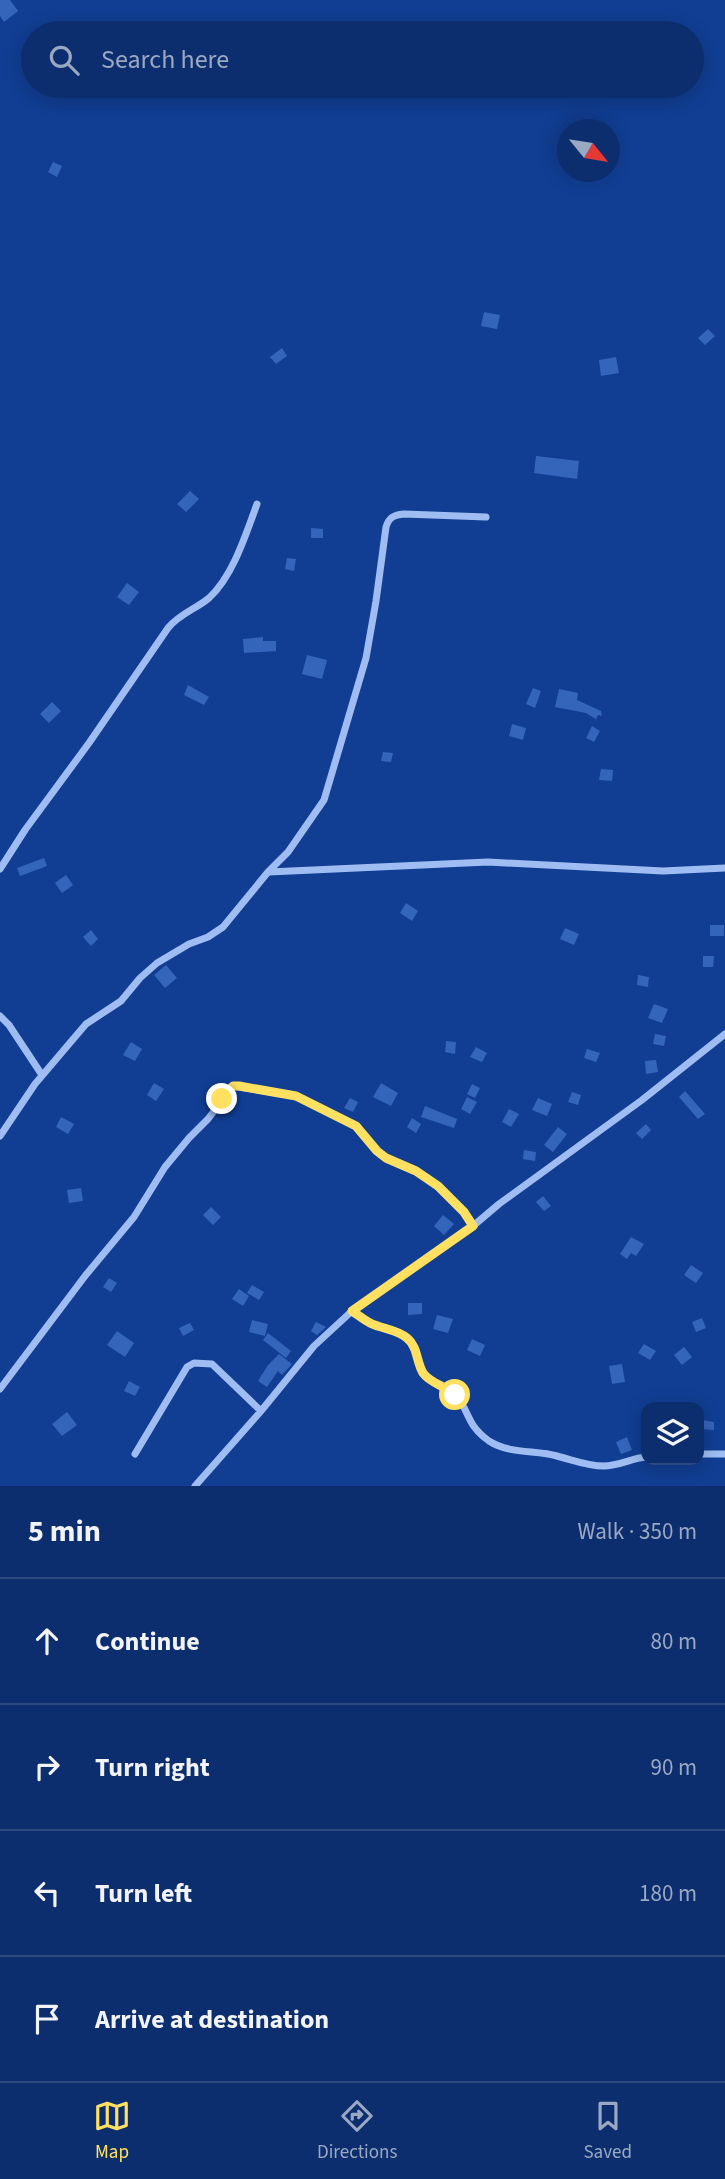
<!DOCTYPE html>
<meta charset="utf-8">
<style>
body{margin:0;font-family:"Source Sans 3",sans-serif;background:#1b3a76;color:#f1f3f6}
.controls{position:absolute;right:21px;bottom:21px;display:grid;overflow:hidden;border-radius:14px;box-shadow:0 4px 18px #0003}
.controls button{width:63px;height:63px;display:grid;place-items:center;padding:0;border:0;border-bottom:2px solid #2d4a81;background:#0d2e6e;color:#f1f3f6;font:35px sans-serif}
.compass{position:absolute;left:557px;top:119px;width:63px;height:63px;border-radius:50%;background:#0d2e6e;box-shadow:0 4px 18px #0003;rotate:120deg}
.stop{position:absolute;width:21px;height:21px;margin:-16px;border:5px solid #ffe061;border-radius:50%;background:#fff}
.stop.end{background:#ffe061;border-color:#fff;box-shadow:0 2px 7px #0008}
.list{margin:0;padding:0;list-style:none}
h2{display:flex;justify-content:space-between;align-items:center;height:91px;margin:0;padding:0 28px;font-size:30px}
h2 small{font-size:23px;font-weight:400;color:#9aa8c2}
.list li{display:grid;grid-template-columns:46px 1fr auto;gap:21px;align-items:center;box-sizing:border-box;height:126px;padding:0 28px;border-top:2px solid #2d4a81}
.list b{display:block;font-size:26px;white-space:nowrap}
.list em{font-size:23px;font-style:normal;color:#9aa8c2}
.icon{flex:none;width:38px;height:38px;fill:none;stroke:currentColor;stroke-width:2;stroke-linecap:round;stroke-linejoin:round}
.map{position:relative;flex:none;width:725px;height:1486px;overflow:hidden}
.search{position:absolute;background:#0d2e6e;box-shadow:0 4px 18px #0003;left:21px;right:21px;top:21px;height:77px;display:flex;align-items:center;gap:18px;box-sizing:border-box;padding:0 24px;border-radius:38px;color:#9aa8c2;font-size:26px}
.sheet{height:595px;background:#0d2e6e}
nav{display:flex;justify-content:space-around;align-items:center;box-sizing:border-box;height:98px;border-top:2px solid #2d4a81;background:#0d2e6e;font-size:19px;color:#9aa8c2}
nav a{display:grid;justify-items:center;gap:4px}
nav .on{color:#ffe061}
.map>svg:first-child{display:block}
</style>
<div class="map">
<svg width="725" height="1486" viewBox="0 0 725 1486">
<rect width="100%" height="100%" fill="#113e93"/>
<!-- building -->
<path fill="#3564bb" d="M0 0H10L18 11 4 22 0 16Z
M53 162 62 166 57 177 48 172Z
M484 312 500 315 497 329 481 326Z
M708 329 715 336 705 345 698 338Z
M282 348 287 356 276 364 270 357Z
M616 357 619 373 601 376 599 360Z
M536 456 579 461 577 479 534 473Z
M190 491 199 499 186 512 177 504Z
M311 528 323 529V538H311Z
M287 558 296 559 294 571 285 569Z
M127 583 139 592 129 605 117 597Z
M263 637V641H276V651L244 653 243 639Z
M307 655 327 660 322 679 302 674Z
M188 685 209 697 204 705 184 695Z
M533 688 541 691 535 708 526 704Z
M559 689 578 693 577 700 601 711 602 716 598 715 596 719 586 713 555 707Z
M52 702 61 711 49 723 40 714Z
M512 724 526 728 523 740 509 736Z
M592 726 600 731 594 742 586 738Z
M383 752 393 753 391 762 381 761Z
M601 769 613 770 612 781 599 780Z
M44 858 47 866 20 876 17 868Z
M66 875 73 885 62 893 55 883Z
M406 903 418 911 412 921 400 913Z
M710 925H724V936H710Z
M565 928 579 934 574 945 560 939Z
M91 930 98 939 91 946 83 937Z
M703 956H714L713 967H703Z
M166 965 177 978 165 988 154 975Z
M638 975 649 977 648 987 637 985Z
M654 1004 668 1009 662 1023 648 1018Z
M655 1034 666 1036 664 1046 653 1044Z
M446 1041 456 1042 455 1054 445 1052Z
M131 1042 142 1049 135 1061 123 1055Z
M476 1047 487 1053 482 1062 470 1057Z
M587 1049 600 1053 596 1062 584 1058Z
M656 1060 658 1072 646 1074 645 1061Z
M154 1083 164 1089 156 1101 147 1095Z
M381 1083 398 1093 391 1106 373 1097Z
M472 1084 480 1088 475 1098 467 1094Z
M685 1091 705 1114 698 1119 679 1097Z
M572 1092 581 1095 578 1105 568 1102Z
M467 1097 477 1102 470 1114 461 1109Z
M350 1098 358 1102 353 1112 344 1108Z
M538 1098 552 1104 547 1116 532 1110Z
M425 1106 457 1119 454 1128 421 1117Z
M509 1109 519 1114 511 1127 502 1122Z
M61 1117 74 1124 68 1134 56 1127Z
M412 1118 421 1124 416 1133 407 1127Z
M646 1124 651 1130 642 1139 636 1133Z
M558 1127 567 1134 553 1152 544 1145Z
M524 1150 536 1152 535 1161 523 1159Z
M81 1188 83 1201 69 1203 67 1190Z
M543 1196 551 1206 544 1211 536 1202Z
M211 1207 221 1217 213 1225 203 1215Z
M443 1215 454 1224 444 1235 434 1226Z
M631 1237 644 1244 636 1256 631 1253 627 1259 620 1254Z
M691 1265 703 1273 696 1283 684 1275Z
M109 1278 117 1283 111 1292 103 1287Z
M252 1285 264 1292 259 1300 247 1293Z
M239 1289 249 1296 243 1306 232 1299Z
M408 1303H422V1314L408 1315Z
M437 1315 453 1319 448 1333 433 1329Z
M702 1318 706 1328 696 1332 692 1322Z
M252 1320 268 1324 265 1336 249 1332Z
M316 1322 326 1327 317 1335 311 1331Z
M190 1323 194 1330 183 1336 179 1328Z
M117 1331 134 1343 125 1357 107 1345Z
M268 1333 291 1351 286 1358 263 1340Z
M472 1339 485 1345 480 1356 467 1350Z
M644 1344 656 1351 650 1360 638 1353Z
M684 1347 692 1357 682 1365 674 1355Z
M279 1354 292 1364 282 1375 278 1371 267 1387 258 1381 268 1365Z
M622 1364 625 1382 612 1384 609 1366Z
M129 1381 140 1387 135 1396 124 1391Z
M67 1412 77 1425 62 1436 52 1424Z
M702 1420 714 1422V1430L701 1429Z
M627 1437 632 1450 621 1454 616 1442Z"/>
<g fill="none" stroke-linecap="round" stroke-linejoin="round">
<!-- street -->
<path stroke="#9fbdf3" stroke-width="7" d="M0 869 25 830 89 743 168 628C179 614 196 609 209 598 233 576 246 534 257 504
M269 872 488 862 663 871 725 868
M0 1016 9 1025 42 1075
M0 1136 35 1084 86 1024 121 1001 140 978 157 963 189 944 208 937 223 927 268 872 288 852 324 800 366 658 376 601 386 527C389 517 394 515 404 514L486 517
M352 1311C357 1315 363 1320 370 1323 382 1329 399 1329 409 1339 420 1350 416 1368 427 1378 435 1385 447 1386 455 1394 470 1411 466 1425 489 1441 509 1454 535 1450 557 1456 573 1460 587 1466 604 1466 619 1466 632 1458 646 1457
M0 1389 85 1276 134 1217 165 1167 189 1138 208 1119 233 1086 296 1096 356 1126 377 1151 386 1158 416 1171 438 1186 464 1212 473 1226
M135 1454 187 1367 194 1363 212 1364 261 1411
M699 1454H725
M195 1486 261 1411 314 1346 352 1311 473 1226 499 1204 642 1100 725 1034"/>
</g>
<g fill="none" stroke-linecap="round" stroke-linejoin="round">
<!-- route -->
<path stroke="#ffe061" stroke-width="9" d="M222 1099 233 1086H239L296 1096 356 1126 377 1151 386 1158 416 1171 438 1186 464 1212 473 1226 352 1311C358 1315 364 1320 370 1323 382 1329 396 1329 407 1338 418 1347 416 1361 423 1373 430 1383 445 1386 455 1395"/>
</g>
</svg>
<div class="controls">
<button><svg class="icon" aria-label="layers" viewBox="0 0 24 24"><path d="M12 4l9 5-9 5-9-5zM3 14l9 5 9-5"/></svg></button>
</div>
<svg class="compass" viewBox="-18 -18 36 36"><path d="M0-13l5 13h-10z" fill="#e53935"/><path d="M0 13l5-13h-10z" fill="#9aa8c2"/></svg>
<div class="stop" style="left:455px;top:1395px"></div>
<div class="stop end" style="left:222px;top:1099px"></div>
<div class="search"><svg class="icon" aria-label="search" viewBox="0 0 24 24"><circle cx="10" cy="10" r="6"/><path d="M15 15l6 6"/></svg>Search here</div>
</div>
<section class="sheet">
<h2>5 min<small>Walk · 350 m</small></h2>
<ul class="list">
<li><svg class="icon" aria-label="ahead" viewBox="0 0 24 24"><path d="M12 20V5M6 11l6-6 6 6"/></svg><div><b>Continue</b></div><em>80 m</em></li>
<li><svg class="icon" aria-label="right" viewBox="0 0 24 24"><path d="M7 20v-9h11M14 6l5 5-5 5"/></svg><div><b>Turn right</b></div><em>90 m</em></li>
<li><svg class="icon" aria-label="left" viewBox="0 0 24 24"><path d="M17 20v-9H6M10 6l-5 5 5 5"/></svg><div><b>Turn left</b></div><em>180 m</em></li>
<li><svg class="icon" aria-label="arrive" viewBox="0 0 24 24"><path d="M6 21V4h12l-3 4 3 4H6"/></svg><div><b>Arrive at destination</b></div></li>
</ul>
</section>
<nav>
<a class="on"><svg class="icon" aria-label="map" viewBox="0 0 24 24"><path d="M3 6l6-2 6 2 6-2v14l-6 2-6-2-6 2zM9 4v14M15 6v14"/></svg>Map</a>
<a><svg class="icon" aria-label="directions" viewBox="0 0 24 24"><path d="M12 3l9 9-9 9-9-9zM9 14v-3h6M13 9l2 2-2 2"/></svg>Directions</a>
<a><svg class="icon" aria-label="saved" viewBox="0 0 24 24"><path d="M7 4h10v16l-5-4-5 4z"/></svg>Saved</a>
</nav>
